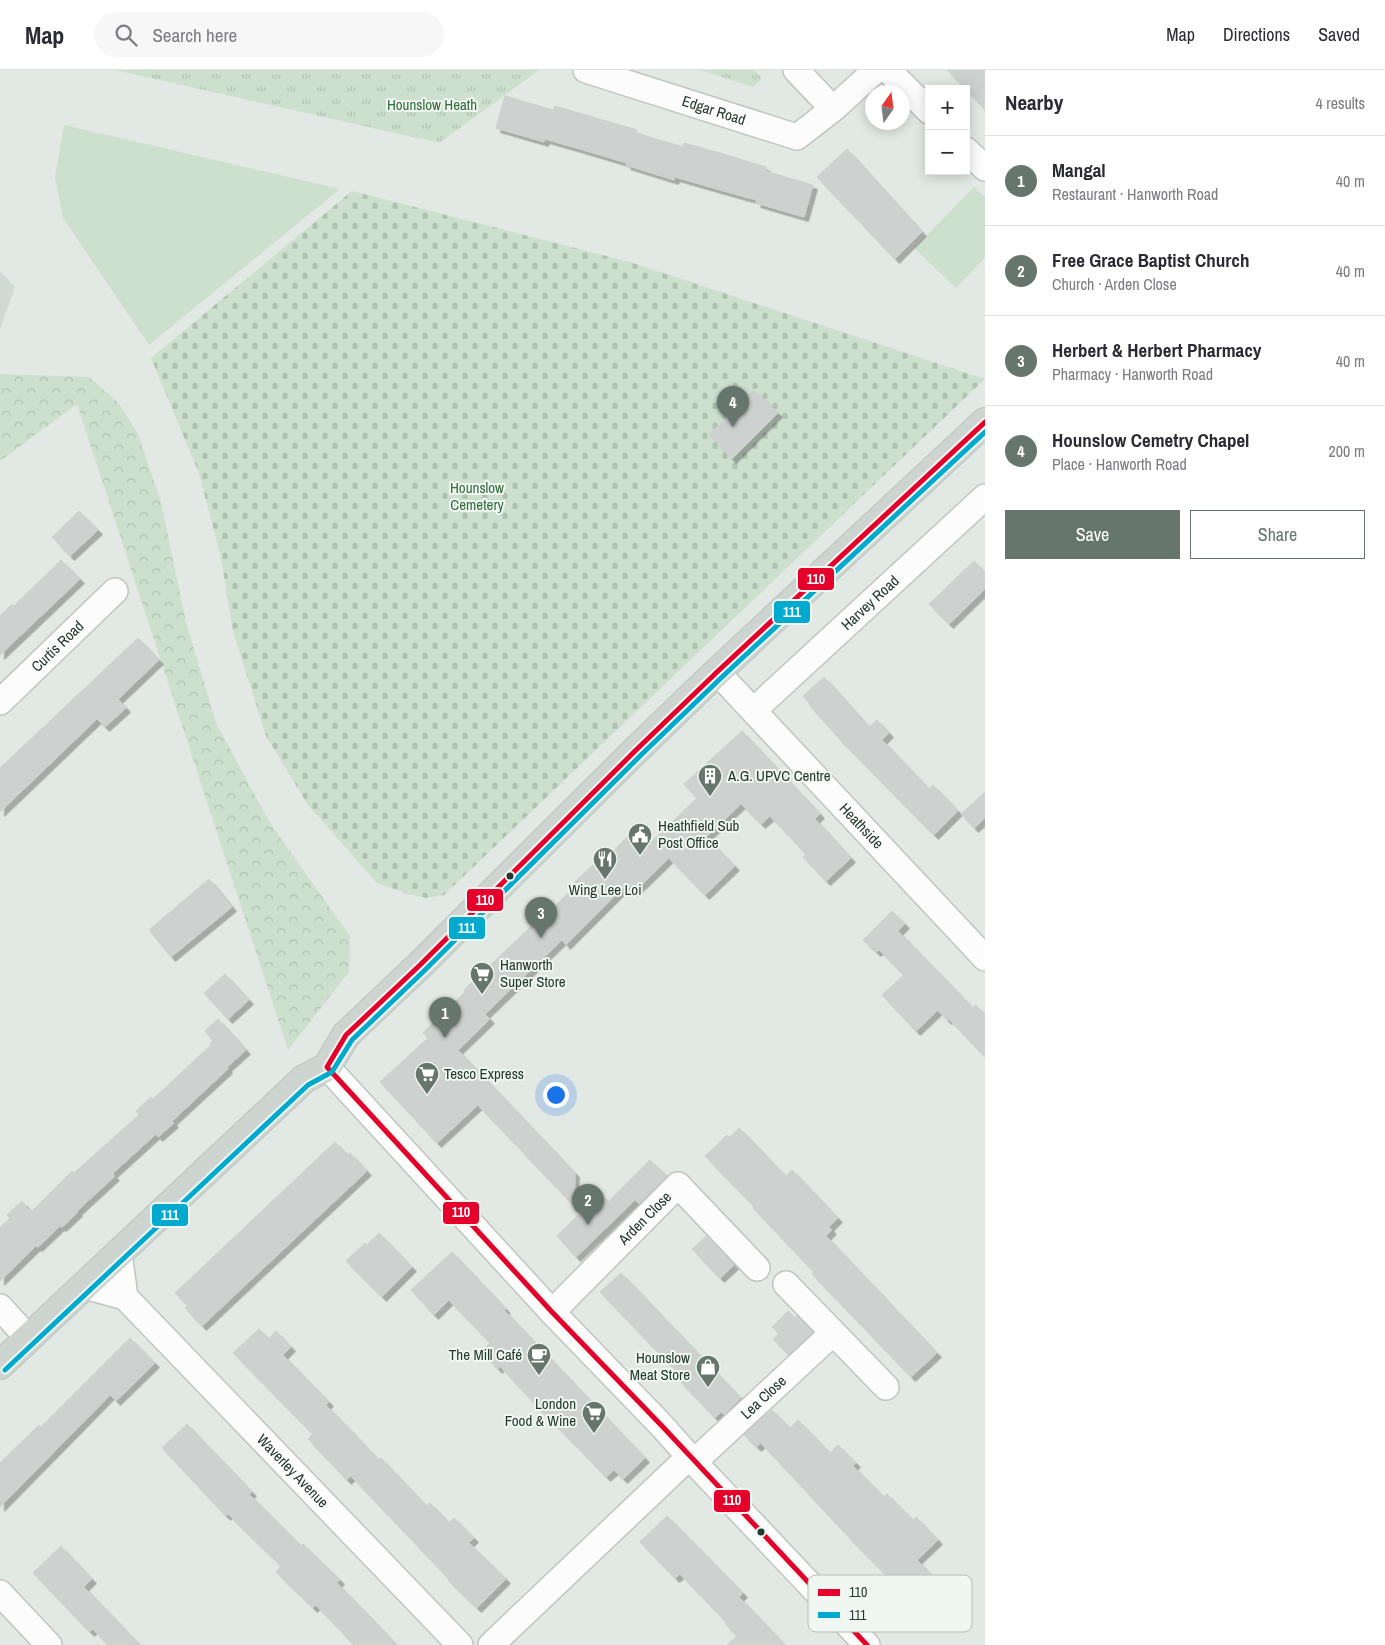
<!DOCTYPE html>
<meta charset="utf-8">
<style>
body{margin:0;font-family:"Archivo Narrow",sans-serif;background:#f7f7f7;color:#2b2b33}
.controls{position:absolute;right:15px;top:15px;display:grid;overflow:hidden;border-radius:0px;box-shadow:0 2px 12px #0003}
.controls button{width:45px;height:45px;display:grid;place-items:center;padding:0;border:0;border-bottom:1px solid #e1e1e2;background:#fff;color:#2b2b33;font:25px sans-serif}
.compass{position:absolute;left:865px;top:15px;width:45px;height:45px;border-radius:50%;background:#fff;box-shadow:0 2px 12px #0003;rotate:14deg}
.you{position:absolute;left:555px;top:1024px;width:18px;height:18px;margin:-12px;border:4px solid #fff;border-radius:50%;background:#1a73e8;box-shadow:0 0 0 8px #1a73e833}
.badge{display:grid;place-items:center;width:32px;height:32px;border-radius:50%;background:#66766e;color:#fff;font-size:16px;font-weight:700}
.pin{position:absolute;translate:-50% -41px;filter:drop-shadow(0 1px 2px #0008)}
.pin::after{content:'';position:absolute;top:26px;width:18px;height:15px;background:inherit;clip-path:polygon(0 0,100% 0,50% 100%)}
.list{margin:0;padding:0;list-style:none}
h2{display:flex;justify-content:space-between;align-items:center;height:65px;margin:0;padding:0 20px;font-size:21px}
h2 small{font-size:16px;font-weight:400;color:#7c7c81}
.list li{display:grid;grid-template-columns:32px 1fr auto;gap:15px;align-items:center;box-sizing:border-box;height:90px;padding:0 20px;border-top:1px solid #e1e1e2}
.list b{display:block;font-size:19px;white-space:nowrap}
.list p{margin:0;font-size:16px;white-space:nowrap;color:#7c7c81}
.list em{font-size:16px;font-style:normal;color:#7c7c81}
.actions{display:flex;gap:10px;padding:15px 20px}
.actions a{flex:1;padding:11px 0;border:1px solid #66766e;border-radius:0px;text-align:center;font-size:18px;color:#66766e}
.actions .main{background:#66766e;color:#fff}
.icon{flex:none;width:28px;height:28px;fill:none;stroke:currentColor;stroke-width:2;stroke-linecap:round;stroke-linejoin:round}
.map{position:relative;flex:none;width:985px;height:1575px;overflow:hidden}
header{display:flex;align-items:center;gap:30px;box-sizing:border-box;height:70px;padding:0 25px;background:#fff;border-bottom:1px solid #e1e1e2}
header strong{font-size:24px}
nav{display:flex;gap:28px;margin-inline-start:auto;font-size:18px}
.search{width:350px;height:45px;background:#f7f7f7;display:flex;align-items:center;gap:12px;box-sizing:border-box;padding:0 18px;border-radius:28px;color:#7c7c81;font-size:19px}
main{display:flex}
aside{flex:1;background:#fff}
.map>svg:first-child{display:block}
</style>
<header>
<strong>Map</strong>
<div class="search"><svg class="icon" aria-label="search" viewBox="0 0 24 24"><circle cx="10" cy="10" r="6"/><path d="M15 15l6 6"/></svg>Search here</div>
<nav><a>Map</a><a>Directions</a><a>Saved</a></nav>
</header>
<main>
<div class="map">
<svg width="985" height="1575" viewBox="0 0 985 1575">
<defs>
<pattern id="forest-crowns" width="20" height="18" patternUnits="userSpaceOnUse" patternTransform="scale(1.25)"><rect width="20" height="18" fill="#cde0ce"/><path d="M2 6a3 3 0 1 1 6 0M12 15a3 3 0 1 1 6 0" fill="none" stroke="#b0c1b1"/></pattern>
<pattern id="cemetery-stones" width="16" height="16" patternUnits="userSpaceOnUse" patternTransform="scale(1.25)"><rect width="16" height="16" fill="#cde0ce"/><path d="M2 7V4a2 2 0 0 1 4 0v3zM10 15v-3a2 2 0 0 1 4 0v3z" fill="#b0c1b1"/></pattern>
<pattern id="park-tufts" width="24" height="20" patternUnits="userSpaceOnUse" patternTransform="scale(1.25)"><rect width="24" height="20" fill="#cde0ce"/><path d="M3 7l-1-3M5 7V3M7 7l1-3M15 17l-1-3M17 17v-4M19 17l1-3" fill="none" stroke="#b0c1b1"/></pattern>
<filter id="shadow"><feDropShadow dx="4.5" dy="4.5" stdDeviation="0" flood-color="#0004"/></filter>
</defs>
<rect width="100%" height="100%" fill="#e2e8e4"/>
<!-- built -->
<path fill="#d1d9d3" d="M0 201 15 217 0 259Z"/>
<!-- grass -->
<path fill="#cde0ce" d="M64 55 340 119 149 275 63 148 55 107Z
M974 117 985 127V188L956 218 914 178Z"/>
<!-- forest -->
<path fill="url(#forest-crowns)" d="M0 304 89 307 118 332 138 364 161 432 186 552 216 653 270 753 350 866 349 902 288 980 77 334 0 391Z"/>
<!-- cemetery -->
<path fill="url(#cemetery-stones)" d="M352 121 630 192 985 309 444 825 426 828 405 823 377 813 308 735 266 666 233 561 221 488 199 403 151 288Z"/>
<!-- park -->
<path fill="url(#park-tufts)" d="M115 0H539L439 73Z
M700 0H754L762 8 753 17Z"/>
<!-- building -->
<path fill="#cdd1cf" stroke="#cbd1cd" filter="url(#shadow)" d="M947 0H985V40L966 19Z
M505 26 553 40 555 36 613 53 637 60 636 63 683 77 684 73 720 83 766 97 765 101 813 115 804 147 756 133 757 130 745 127 675 107 674 110 626 95 627 93 580 79 545 69 544 72 496 58Z
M847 79 922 162 895 189 817 107Z
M754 320 778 343 732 389 709 365 740 334 739 333Z
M79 441 98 460 70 486 52 467Z
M61 490 80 509 0 585V546L12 534 14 536Z
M974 491 985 502V519L949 554 929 534Z
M138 568 159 590 118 629 126 638 105 657 97 649 0 742V698Z
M824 607 869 657 877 650 889 663 882 670 929 719 933 715 958 741 934 765 846 676 809 635 810 634 803 626Z
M742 661 820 744 815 749 851 788 826 811 803 787 806 784 770 746 761 754 741 734 706 767 735 796 705 825 669 788 634 822 627 814 566 875 562 870 485 944 490 949 458 980 575 1103 574 1136 478 1035 437 1073 380 1012 428 968 423 963 465 922 464 920 538 850 539 852 573 818 571 816 599 789 603 792 632 762 646 777 697 728 684 714Z
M985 722V748L974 758 961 744Z
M209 809 232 837 171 887 149 860Z
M892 841 905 854 898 861 973 938 976 935 985 945V987L949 949 947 950 938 940 916 961 882 925 904 905 879 880 876 882 863 870Z
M225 904 249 930 228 949 204 923Z
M218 949 246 980 227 997 228 999 172 1051 174 1053 158 1067 156 1064 112 1104 115 1106 77 1141 78 1142 62 1157 60 1156 38 1177 36 1176 0 1211V1158L10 1148 7 1145 22 1131 31 1142 72 1101 74 1103 139 1045 136 1041 151 1027 153 1029 212 974 210 973 213 971 205 961Z
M739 1058 786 1106 792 1100 838 1148 829 1157 832 1160 826 1166 937 1283 911 1307 812 1204 814 1202 753 1138 754 1136 705 1086 727 1065 730 1067Z
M335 1072 348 1085 350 1083 367 1101 202 1256 185 1238 188 1236 175 1223Z
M650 1090 667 1106 639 1134 635 1130 576 1187 557 1166 600 1124 608 1132Z
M379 1163 412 1197 382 1227 346 1191 365 1173 367 1175Z
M706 1166 734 1195 720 1208 692 1179Z
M452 1182 506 1239 504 1240 645 1388 623 1409 614 1400 606 1407 551 1350 550 1351 500 1296 498 1299 481 1282 490 1273 449 1230 434 1245 411 1220Z
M621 1203 741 1328 724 1345 721 1342 715 1348 678 1309 681 1306 600 1222Z
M788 1241 795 1248 797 1246 813 1262 789 1285 773 1269 779 1264 772 1257Z
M259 1259 269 1269 276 1261 291 1277 283 1285 329 1332 326 1335 379 1390 381 1388 426 1436 430 1433 449 1453 454 1448 474 1468 469 1473 506 1509 477 1538 448 1510 449 1509 351 1406 347 1410 308 1369 313 1364 233 1283Z
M130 1268 155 1293 116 1331 110 1325 0 1437V1393L39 1355 41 1357Z
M772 1340 790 1358 798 1350 830 1383 838 1375 856 1393 853 1396 884 1427 887 1424 913 1450 916 1447 938 1470 917 1490 963 1536 942 1555 897 1510 894 1513 860 1479 761 1373 757 1377 744 1365Z
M187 1354 252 1422 249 1424 301 1476 303 1474 340 1510 337 1513 397 1575H354L316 1535 313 1538 276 1502 281 1496 228 1444 226 1446 162 1378Z
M667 1446 743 1523 739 1527 785 1575H727L737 1566 725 1554 727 1553 680 1504 675 1508 640 1472Z
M61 1476 92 1509 84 1517 140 1575H108L93 1559 90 1562 33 1503Z"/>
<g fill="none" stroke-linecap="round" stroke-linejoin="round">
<defs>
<g id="minor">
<path id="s1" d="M586 0 797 67 833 39 876 0"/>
<path d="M796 0 833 39"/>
<path d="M888 0 929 41"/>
<path d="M966 80 985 98"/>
<path id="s2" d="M717 602 985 888"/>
<path id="s3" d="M0 632 115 521"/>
<path id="s4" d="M754 640 985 427"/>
<path d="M327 997 552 1242 662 1356 694 1392 867 1575"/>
<path d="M119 1183 125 1227"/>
<path d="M786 1214 886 1317"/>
<path id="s5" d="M84 1216 125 1227 460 1575"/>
<path d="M0 1237 28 1268"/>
<path id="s6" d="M552 1242 678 1115 757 1198"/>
<path id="s7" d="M694 1392 833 1263"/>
<path d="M0 1523 49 1575"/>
<path d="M491 1575 689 1387"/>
</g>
<path id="major" d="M0 1295 304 1009 327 997 346 965 420 895 635 681 717 602 985 352"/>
</defs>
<!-- minor casing -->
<use href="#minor" stroke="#bfc5c1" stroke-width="28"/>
<!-- major casing -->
<use href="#major" stroke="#bcc4c0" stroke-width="30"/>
<!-- minor -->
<use href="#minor" stroke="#fbfcfb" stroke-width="25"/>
<!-- major -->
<use href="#major" stroke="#ced4d0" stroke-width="28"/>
<defs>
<path id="bus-1" d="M327 997 346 965 420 895 635 681 717 602 985 352
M327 997 552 1242 662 1356 867 1575"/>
<path id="bus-2" d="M5 1300 308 1015 332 1002 352 970 425 900 640 686 722 607 985 362"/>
</defs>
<!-- bus-1 casing -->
<use href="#bus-1" stroke="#f0f7f2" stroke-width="9"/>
<!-- bus-2 casing -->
<use href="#bus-2" stroke="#f0f7f2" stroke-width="9"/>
<!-- bus-1 -->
<use href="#bus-1" stroke="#e4002b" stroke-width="5"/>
<!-- bus-2 -->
<use href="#bus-2" stroke="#00a9ce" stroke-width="5"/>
</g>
<!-- icons -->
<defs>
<symbol id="building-pin" viewBox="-11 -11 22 30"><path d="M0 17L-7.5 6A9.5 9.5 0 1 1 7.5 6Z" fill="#66766e" stroke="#f0f7f2"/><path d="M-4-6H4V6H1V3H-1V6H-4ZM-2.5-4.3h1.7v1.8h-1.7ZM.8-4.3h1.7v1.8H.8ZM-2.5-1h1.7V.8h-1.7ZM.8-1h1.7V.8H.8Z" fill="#fff"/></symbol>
<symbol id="civic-pin" viewBox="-11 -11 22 30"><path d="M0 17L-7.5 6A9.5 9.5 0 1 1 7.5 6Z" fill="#66766e" stroke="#f0f7f2"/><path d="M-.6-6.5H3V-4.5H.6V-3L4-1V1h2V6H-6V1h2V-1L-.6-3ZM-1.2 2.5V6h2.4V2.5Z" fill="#fff"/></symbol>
<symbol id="restaurant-pin" viewBox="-11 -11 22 30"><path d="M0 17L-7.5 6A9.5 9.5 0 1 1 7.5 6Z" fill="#66766e" stroke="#f0f7f2"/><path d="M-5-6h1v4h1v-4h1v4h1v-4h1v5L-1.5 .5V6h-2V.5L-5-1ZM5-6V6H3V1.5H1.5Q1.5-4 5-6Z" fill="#fff"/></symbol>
<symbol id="supermarket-pin" viewBox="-11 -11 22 30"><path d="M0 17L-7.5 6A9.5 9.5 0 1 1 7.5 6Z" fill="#66766e" stroke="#f0f7f2"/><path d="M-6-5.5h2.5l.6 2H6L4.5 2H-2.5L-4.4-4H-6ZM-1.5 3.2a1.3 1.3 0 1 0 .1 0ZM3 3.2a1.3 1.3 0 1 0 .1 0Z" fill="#fff"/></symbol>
<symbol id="cafe-pin" viewBox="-11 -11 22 30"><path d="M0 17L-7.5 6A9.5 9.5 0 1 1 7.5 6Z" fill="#66766e" stroke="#f0f7f2"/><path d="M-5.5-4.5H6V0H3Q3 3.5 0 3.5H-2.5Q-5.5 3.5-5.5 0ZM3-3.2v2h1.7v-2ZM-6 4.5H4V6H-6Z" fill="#fff"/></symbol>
<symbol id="shop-pin" viewBox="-11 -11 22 30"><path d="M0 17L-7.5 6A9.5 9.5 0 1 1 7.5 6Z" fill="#66766e" stroke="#f0f7f2"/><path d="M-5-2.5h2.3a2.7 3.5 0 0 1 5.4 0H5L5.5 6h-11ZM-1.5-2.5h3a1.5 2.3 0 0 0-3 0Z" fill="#fff"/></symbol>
</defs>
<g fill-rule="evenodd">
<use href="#building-pin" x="696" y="692" width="28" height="38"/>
<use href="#civic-pin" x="626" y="751" width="28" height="38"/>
<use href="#restaurant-pin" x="591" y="775" width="28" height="38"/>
<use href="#supermarket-pin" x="468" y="890" width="28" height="38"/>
<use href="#supermarket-pin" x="413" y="990" width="28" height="38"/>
<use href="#cafe-pin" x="525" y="1271" width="28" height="38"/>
<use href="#shop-pin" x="694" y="1283" width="28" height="38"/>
<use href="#supermarket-pin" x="580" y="1329" width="28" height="38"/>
</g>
<!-- markers -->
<g fill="#23382e" stroke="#f0f7f2" stroke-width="2">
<circle cx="510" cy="806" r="4.5"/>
<circle cx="761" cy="1462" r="4.5"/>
</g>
<g text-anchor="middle" stroke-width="4" stroke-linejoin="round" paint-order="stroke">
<!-- park labels -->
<g font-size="15" fill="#316c3a" stroke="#f0f7f2">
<text x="432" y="40">Hounslow Heath</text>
<text x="477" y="423">Hounslow<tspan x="477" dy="17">Cemetery</tspan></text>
</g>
<!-- street labels -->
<g font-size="15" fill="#23382e" stroke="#f0f7f2">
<text dy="5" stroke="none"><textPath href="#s1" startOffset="134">Edgar Road</textPath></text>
<text dy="5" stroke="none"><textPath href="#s4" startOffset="158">Harvey Road</textPath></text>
<text dy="5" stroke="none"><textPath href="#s3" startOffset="80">Curtis Road</textPath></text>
<text dy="5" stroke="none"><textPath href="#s2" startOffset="211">Heathside</textPath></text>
<text dy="5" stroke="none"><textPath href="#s6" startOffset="132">Arden Close</textPath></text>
<text dy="5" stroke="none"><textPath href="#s7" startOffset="95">Lea Close</textPath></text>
<text dy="5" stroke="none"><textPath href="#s5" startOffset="284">Waverley Avenue</textPath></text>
</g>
<!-- poi labels -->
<g font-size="15" fill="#23382e" stroke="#f0f7f2" text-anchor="start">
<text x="728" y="711">A.G. UPVC Centre</text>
<text x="658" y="761">Heathfield Sub<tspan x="658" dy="17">Post Office</tspan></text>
<text x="605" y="825" text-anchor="middle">Wing Lee Loi</text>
<text x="500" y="900">Hanworth<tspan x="500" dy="17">Super Store</tspan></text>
<text x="444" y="1009">Tesco Express</text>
<text x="522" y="1290" text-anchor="end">The Mill Café</text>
<text x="690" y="1293" text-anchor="end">Hounslow<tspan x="690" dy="17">Meat Store</tspan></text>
<text x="576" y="1339" text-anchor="end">London<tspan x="576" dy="17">Food &amp; Wine</tspan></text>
</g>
</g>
<!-- legend -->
<rect x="808" y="1505" width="164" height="57" rx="8" fill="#f0f7f2" stroke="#b2beb7" stroke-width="1"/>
<rect x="818" y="1519" width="22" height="7" fill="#e4002b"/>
<rect x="818" y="1542" width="22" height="6" fill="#00a9ce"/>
<g font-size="14" fill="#23382e">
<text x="849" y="1527">110</text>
<text x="849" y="1550">111</text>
</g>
<g stroke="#f0f7f2" stroke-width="2">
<rect x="797" y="497" width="38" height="24" rx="5" fill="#e4002b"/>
<rect x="773" y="530" width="38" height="24" rx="5" fill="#00a9ce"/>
<rect x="466" y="818" width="38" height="24" rx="5" fill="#e4002b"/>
<rect x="448" y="846" width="38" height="24" rx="5" fill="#00a9ce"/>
<rect x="442" y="1131" width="38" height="24" rx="5" fill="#e4002b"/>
<rect x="151" y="1133" width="38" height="24" rx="5" fill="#00a9ce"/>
<rect x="713" y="1419" width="38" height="24" rx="5" fill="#e4002b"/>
</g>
<g font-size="14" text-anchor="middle" font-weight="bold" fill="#fff">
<text x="816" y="514">110</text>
<text x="792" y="547">111</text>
<text x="485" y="835">110</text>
<text x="467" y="863">111</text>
<text x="461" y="1147">110</text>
<text x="170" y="1150">111</text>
<text x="732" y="1435">110</text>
</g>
</svg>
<div class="controls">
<button>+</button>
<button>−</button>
</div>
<svg class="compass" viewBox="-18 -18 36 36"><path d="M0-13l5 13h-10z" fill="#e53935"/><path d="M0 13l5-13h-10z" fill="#7c7c81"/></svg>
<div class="you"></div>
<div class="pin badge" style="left:445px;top:968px">1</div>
<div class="pin badge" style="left:588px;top:1155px">2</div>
<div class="pin badge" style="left:541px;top:868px">3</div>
<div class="pin badge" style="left:733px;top:357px">4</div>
</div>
<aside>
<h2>Nearby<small>4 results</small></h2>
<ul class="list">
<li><span class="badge">1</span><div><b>Mangal</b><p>Restaurant · Hanworth Road</p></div><em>40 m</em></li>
<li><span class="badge">2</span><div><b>Free Grace Baptist Church</b><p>Church · Arden Close</p></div><em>40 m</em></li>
<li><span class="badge">3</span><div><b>Herbert &amp; Herbert Pharmacy</b><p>Pharmacy · Hanworth Road</p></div><em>40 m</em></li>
<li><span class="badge">4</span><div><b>Hounslow Cemetry Chapel</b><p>Place · Hanworth Road</p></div><em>200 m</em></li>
</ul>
<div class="actions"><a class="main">Save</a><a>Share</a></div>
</aside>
</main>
